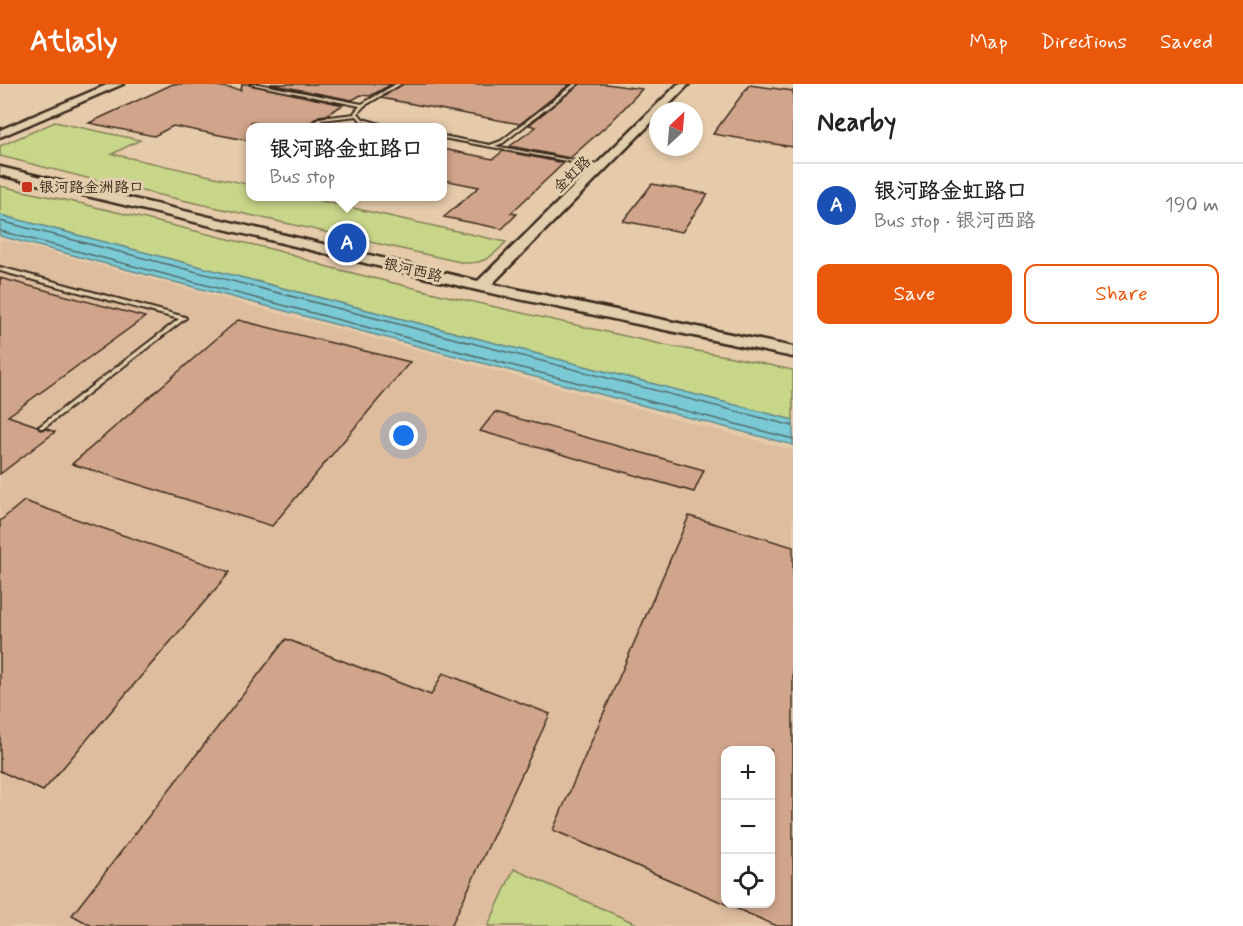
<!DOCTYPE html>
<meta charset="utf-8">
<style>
body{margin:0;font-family:Mynerve,"LXGW WenKai TC",sans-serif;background:#f6f6f6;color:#222}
.controls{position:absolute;right:18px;bottom:18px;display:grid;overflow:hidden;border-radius:12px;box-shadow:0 3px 9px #0003}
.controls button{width:54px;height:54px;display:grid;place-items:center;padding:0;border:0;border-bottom:2px solid #e0e0e0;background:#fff;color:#222;font:30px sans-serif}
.compass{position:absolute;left:649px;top:18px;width:54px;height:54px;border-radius:50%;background:#fff;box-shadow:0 3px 9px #0003;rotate:26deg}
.you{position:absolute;left:404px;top:352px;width:21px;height:21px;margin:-15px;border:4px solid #fff;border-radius:50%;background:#1a73e8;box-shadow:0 0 0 9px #1a73e833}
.badge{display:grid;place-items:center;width:39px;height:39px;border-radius:50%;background:#ea580c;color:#fff;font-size:20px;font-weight:700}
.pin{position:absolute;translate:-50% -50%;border:3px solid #fff;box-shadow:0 2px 6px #0006}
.popup{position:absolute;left:246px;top:39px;width:201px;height:78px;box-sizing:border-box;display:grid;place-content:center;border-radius:12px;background:#fff;filter:drop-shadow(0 2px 4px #0005);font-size:20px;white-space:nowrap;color:#767676}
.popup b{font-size:22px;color:#222}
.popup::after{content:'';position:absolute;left:50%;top:100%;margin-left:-12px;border:12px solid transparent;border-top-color:#fff}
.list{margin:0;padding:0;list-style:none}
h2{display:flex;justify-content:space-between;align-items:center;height:78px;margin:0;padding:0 24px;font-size:26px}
h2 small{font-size:20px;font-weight:400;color:#767676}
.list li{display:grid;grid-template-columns:39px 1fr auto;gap:18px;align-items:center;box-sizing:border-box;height:84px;padding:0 24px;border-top:2px solid #e0e0e0}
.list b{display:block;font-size:22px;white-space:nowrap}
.list p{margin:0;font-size:20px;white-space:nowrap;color:#767676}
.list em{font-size:20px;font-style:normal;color:#767676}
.actions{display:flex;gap:12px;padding:18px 24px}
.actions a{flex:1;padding:14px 0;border:2px solid #ea580c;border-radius:12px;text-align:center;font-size:21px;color:#ea580c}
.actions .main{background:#ea580c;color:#fff}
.icon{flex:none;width:33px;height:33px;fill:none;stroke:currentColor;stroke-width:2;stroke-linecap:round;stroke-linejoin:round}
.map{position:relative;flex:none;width:793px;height:842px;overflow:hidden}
header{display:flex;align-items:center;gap:36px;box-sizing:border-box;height:84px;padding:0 30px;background:#ea580c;color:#fff}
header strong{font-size:28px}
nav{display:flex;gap:33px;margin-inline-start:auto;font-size:21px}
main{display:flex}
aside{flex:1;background:#fff}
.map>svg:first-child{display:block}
</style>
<header>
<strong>Atlasly</strong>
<nav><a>Map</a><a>Directions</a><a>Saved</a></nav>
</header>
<main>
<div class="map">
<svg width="793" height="842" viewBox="0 0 793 842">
<rect width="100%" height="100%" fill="#e6cbab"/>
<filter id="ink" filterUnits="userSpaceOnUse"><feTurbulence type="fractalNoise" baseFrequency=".0167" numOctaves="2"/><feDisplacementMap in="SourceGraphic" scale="12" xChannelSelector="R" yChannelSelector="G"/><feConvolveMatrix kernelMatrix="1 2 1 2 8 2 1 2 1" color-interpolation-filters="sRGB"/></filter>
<g filter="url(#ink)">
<!-- built -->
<path fill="#ddbd9e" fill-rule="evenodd" d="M0 155 793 366V842H0ZM726 666H770V820H726Z"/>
<!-- green -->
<path fill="#c8d68a" stroke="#828054" stroke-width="1.5" d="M55 38 140 56 112 70 251 101V112L303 113 506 158C492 173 482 182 460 178L119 102 0 72V62Z
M0 102 83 120 279 167 328 183 451 213 674 263 732 273 793 286V336L0 131Z
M514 785 641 842H488Z"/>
<!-- water -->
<path fill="#7acad5" stroke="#618a8c" stroke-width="1.5" d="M0 131 793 336V361L0 152Z"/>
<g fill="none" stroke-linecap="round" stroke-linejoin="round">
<!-- shore -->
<path stroke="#546a67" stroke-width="1.5" d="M0 137 793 342
M0 147 793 355"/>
</g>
<!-- building -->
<path fill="#d1a58b" stroke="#3b2a1e" stroke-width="1.5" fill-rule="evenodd" d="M173 0H204L241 6 242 0H248L343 21 326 31 319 32 303 44H281L251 38V57L173 42 154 52 89 39Z
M270 0H392L370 12 361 11 352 16Z
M403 0H570L520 40 381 14Z
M580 0H606L642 5 612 37 570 74 510 62 536 43 529 41Z
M749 1 793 7V63L713 50Z
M443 65 493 75 503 67 564 79 511 129 517 130 502 145 444 133 479 103 443 96Z
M652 100 708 110 682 148 623 137Z
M0 194 145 233 8 332 37 342 40 346 47 345 55 348 0 390Z
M238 236 410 278 272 442 72 380Z
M495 328 704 386 694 408 480 347Z
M24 417 230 488 43 707 0 687V437Z
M689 432 793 463V842H777L553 746ZM726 666H771V819H726Z
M286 555 431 611 443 589 550 630 451 842H92L72 831Z"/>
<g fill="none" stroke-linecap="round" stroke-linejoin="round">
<defs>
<path id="lane" d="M250 0H258L362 20 396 0H401L364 22 358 29 363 35 394 44H385L361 37 357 32 322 36 311 44H305L320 34 355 30 354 29 360 22Z
M574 0H578L503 59 495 62 602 82 604 83V84L443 54V52L490 61 501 57Z
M0 183 185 233 186 234 44 344H40L39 343 40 342 179 235 0 187Z"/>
<path id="secondary" d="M109 0H123L0 53V46Z
M678 0H689L663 27H658V32L492 200 793 263V273L481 207 0 91V83L478 197Z"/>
</defs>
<!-- lane casing -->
<use href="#lane" stroke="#3b2a1e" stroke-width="4"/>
<!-- secondary casing -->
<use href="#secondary" stroke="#3b2a1e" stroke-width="5"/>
<!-- lane -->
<use href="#lane" fill="#e2cdac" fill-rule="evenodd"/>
<!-- secondary -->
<use href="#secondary" fill="#e2cdac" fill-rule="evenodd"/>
</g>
</g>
<!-- markers -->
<rect fill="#c8321e" stroke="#e2cdac" stroke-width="2" x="21" y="97" width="12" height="12" rx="3"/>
<g text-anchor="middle" stroke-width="6" stroke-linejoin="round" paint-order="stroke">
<!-- far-street labels -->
<g font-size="15" fill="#3b2a1e" stroke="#e2cdac">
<text transform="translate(572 90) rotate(-44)" y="5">金虹路</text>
<text transform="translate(413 186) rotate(13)" y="5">银河西路</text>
</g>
<!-- far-poi labels -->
<g font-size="15" fill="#3b2a1e" stroke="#e2cdac" text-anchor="start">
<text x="39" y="108">银河路金洲路口</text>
</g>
</g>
</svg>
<div class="controls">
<button>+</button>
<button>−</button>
<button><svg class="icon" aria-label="locate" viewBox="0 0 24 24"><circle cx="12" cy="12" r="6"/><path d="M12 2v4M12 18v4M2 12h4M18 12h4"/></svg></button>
</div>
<svg class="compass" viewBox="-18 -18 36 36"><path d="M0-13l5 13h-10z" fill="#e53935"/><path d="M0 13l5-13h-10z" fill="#767676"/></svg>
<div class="you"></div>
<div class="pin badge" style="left:347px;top:159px;background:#1a4fb4">A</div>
<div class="popup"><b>银河路金虹路口</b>Bus stop</div>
</div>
<aside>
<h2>Nearby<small></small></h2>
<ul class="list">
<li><span class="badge" style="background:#1a4fb4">A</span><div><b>银河路金虹路口</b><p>Bus stop · 银河西路</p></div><em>190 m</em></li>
</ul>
<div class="actions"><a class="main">Save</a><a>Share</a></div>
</aside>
</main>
